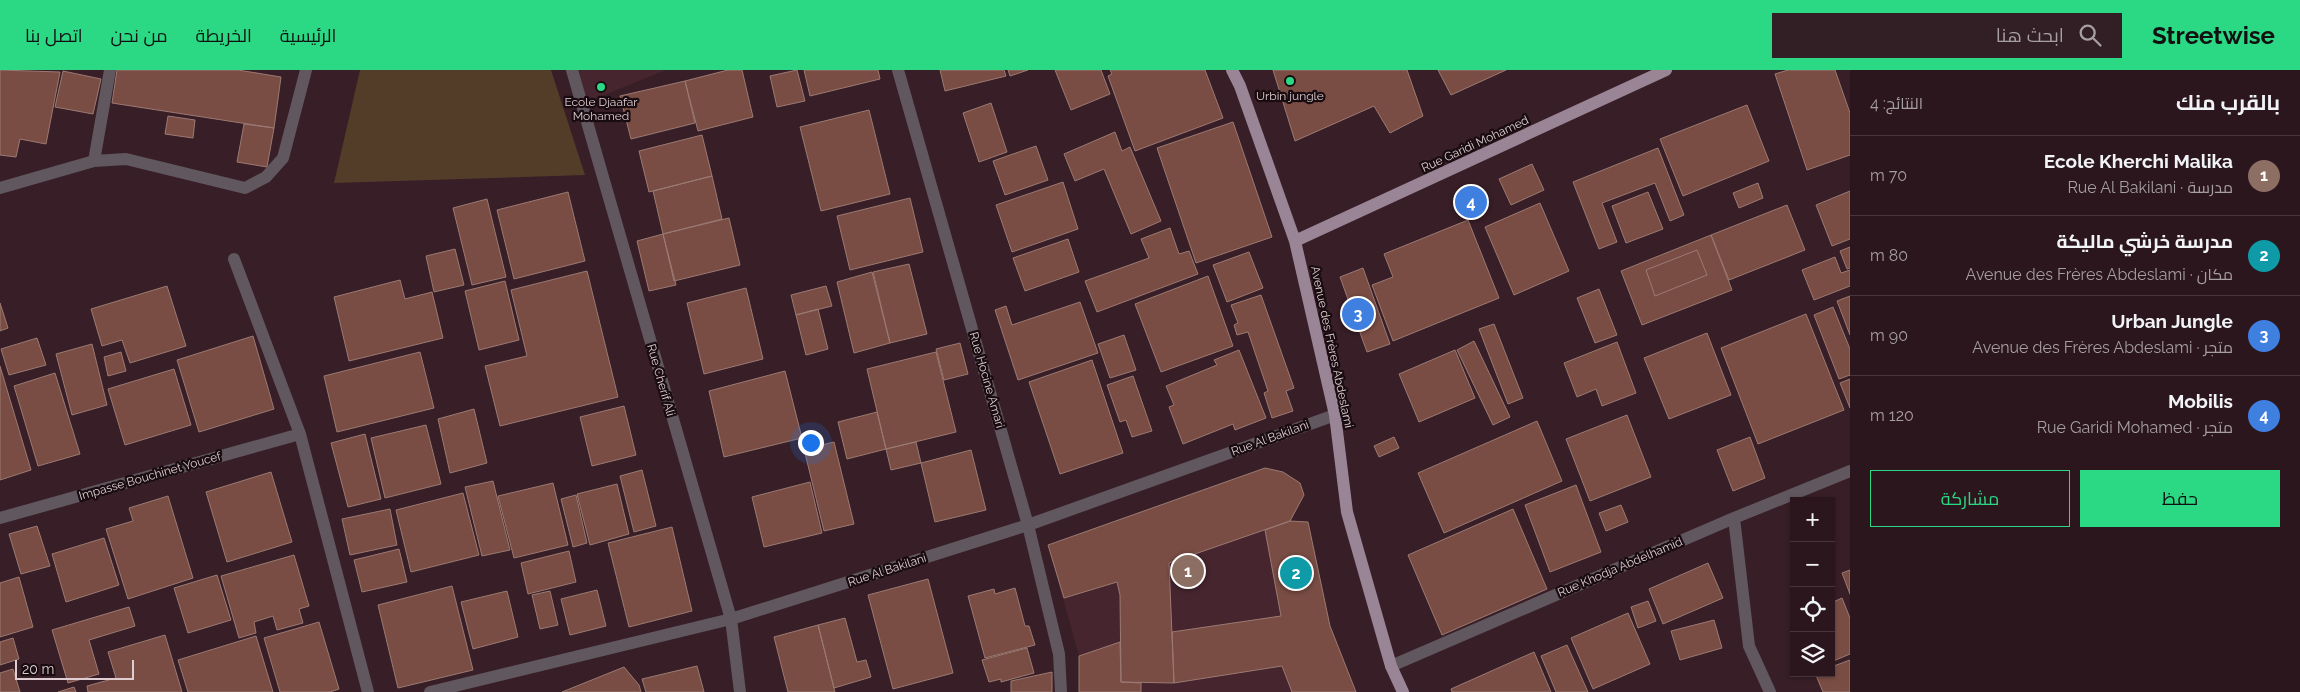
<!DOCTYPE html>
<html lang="ar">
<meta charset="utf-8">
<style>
body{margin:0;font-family:Raleway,Cairo,sans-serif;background:#321f25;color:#f1f3f6;direction:rtl}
.controls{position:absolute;right:15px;bottom:15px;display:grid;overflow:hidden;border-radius:0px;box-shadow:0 1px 4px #0004}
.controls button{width:45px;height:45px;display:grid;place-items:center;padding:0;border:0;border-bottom:1px solid #46353b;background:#2a161c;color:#f1f3f6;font:25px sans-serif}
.scale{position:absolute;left:15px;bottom:12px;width:119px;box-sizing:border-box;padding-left:5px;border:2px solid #dfcdd1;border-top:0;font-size:14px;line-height:18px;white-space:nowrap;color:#dfcdd1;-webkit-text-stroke:4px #180c10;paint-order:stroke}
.you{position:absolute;left:810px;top:372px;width:18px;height:18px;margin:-12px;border:4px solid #fff;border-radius:50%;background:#1a73e8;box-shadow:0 0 0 8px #1a73e833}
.badge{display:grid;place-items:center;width:32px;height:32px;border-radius:50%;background:#2bd884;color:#fff;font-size:16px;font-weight:700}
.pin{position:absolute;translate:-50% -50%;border:2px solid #fff;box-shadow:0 1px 5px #0006}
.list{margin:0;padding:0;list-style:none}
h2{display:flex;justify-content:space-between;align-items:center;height:65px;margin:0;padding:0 20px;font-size:21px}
h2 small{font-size:16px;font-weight:400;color:#a59fa3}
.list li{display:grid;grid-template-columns:32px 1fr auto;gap:15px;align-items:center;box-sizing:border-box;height:80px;padding:0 20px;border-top:1px solid #46353b}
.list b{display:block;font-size:19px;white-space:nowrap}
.list p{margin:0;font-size:16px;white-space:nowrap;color:#a59fa3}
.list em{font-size:16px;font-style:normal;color:#a59fa3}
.actions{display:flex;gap:10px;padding:15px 20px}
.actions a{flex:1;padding:11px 0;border:1px solid #2bd884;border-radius:0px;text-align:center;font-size:18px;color:#2bd884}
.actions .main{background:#2bd884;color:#111}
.icon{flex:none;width:28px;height:28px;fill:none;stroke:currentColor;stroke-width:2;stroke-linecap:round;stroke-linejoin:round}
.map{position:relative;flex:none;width:1850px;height:622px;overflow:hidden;direction:ltr}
header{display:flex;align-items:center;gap:30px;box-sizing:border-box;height:70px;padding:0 25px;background:#2bd884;color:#111}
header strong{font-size:24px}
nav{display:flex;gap:28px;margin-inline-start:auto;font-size:18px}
.search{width:350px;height:45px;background:#321f25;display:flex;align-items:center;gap:12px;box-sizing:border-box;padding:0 18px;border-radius:0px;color:#a59fa3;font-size:19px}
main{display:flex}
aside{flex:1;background:#2a161c}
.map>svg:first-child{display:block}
</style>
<header>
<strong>Streetwise</strong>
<div class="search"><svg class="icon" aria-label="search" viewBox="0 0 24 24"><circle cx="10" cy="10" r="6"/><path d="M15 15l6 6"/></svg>ابحث هنا</div>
<nav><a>الرئيسية</a><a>الخريطة</a><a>من نحن</a><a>اتصل بنا</a></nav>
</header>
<main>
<aside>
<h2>بالقرب منك<small>النتائج: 4</small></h2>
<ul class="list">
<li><span class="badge" style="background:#8d6e63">1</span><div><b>Ecole Kherchi Malika</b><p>مدرسة · Rue Al Bakilani</p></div><em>70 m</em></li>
<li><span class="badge" style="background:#0f9aa8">2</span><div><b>مدرسة خرشي ماليكة</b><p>مكان · Avenue des Frères Abdeslami</p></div><em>80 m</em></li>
<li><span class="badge" style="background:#3f7fe0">3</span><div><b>Urban Jungle</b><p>متجر · Avenue des Frères Abdeslami</p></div><em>90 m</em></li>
<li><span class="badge" style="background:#3f7fe0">4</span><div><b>Mobilis</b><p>متجر · Rue Garidi Mohamed</p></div><em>120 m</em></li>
</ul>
<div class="actions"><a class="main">حفظ</a><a>مشاركة</a></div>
</aside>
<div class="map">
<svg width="1850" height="622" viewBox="0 0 1850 622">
<rect width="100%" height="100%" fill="#381e26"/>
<!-- built -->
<path fill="#46252f" d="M573 0H666L582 34Z
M1265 398 1283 402 1300 413 1304 425 1291 451 1310 460 1330 556 1356 622H1079V586L1048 475Z"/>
<!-- green -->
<path fill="#543d28" d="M360 0H551L585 105 334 113Z"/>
<!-- building -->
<path fill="#794d44" stroke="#9b7a73" d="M0 0 60 2 46 74 20 69 16 87 0 85Z
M117 0H238L281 7 274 58 112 33Z
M728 0H742L753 47 698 61 685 11Z
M797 0 805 31 777 37 770 6Z
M804 0H878L880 9 810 26Z
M940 0H1004L1006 6 945 21Z
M1008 0H1028L1010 6Z
M1055 0H1101L1110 24 1071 40Z
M1110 0H1205L1223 48 1135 81 1108 6 1112 4Z
M1273 0H1407L1423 46 1390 63 1374 36 1295 71Z
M1438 0H1506L1451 25Z
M1788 0H1835L1850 43V85L1807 100 1775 4Z
M63 1 101 9 93 44 55 37Z
M685 11 695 53 631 69 620 26Z
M991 33 1007 82 979 92 963 43Z
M1747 35 1769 91 1683 126 1660 69Z
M869 40 890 124 821 141 800 57Z
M168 46 195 50 193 68 165 64Z
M1233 52 1272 167 1196 193 1157 78Z
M244 54 274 58 267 97 237 92Z
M1115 62 1122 81 1130 77 1161 151 1131 164 1104 99 1075 111 1064 84Z
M702 65 712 106 649 122 639 81Z
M1036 76 1048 110 1005 125 993 91Z
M1658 78 1684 145 1670 151 1655 113 1602 133 1617 172 1599 179 1573 112Z
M1532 94 1544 120 1511 135 1499 109Z
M712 106 722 149 663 164 653 121Z
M1063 112 1078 159 1012 182 996 135Z
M1758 113 1763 128 1739 138 1733 123Z
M1850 121V169L1832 176 1816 135Z
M568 122 585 191 514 209 497 140Z
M1648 122 1663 159 1626 173 1612 136Z
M910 128 923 182 850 200 837 146Z
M487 129 506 207 472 215 453 138Z
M1540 133 1569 201 1514 225 1485 157Z
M1787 135 1805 180 1729 210 1711 165Z
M729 148 740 195 674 211 663 164Z
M1468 150 1499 228 1393 271 1372 215 1393 207 1384 184Z
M1170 158 1179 184 1189 181 1198 204 1097 242 1085 211 1149 188 1141 169Z
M663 164 676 215 649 221 637 171Z
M1711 165 1732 220 1642 255 1621 201Z
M1068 169 1079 202 1025 221 1013 188Z
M1850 177V198L1847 199 1840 181Z
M455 179 464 215 434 222 426 186Z
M1697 180 1707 205 1655 226 1646 200Z
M1249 182 1263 218 1227 232 1213 195Z
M1835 187 1841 203 1850 200V216L1814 230 1802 200Z
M909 194 927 264 890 273 873 202Z
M1363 198 1390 274 1367 282 1340 207Z
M587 201 618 327 500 356 485 296 527 286 511 220Z
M872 202 890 273 854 283 837 212Z
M1208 206 1233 276 1161 302 1135 234Z
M400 210 405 229 432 222 443 268 349 291 334 227Z
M505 211 519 270 479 280 465 221Z
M167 216 186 276 130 293 122 270 102 276 91 239Z
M826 216 832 236 796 245 791 225Z
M746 218 763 289 704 304 687 233Z
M1599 219 1617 265 1595 273 1577 228Z
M1261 225 1294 318 1286 321 1293 341 1272 348 1264 323 1268 321 1248 262 1237 265 1234 255 1238 253 1231 235Z
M1850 226V265L1837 231Z
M1080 232 1098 283 1018 310 995 240 1006 236 1012 255Z
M0 233 8 258 0 261Z
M1833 237 1850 279V305L1839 309 1814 245Z
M818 239 828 279 806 285 796 245Z
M1806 244 1844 340 1758 374 1721 278Z
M1494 254 1523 328 1508 334 1479 259Z
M1707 263 1731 325 1669 349 1644 288Z
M1124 265 1136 300 1110 308 1098 274Z
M253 266 274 339 199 362 177 290Z
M37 268 46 295 9 305 1 279Z
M1474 271 1510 347 1493 355 1457 280Z
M1617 272 1636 323 1602 336 1596 319 1577 327 1564 293Z
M960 273 968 304 944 310 936 279Z
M92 274 107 335 72 345 56 284Z
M1239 280 1266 348 1235 360 1233 354 1183 374 1169 337 1174 335 1166 316 1217 295 1214 290Z
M1455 280 1475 328 1419 352 1399 304Z
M121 282 126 301 108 306 104 287Z
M420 282 434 338 337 362 324 306Z
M936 282 956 362 886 379 867 299Z
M1092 290 1123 383 1060 404 1029 312Z
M0 296 31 400 0 410Z
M174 299 191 355 125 375 108 319Z
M785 301 802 368 724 387 709 321Z
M55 303 80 384 38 396 14 316Z
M1133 306 1152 361 1132 367 1126 350 1120 352 1107 315Z
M1850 309V338L1840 313Z
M624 336 636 385 592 396 580 347Z
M474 339 487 393 450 403 438 349Z
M877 342 886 379 847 389 838 352Z
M1627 345 1651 407 1590 431 1566 369Z
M1537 351 1562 411 1444 463 1418 403Z
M426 355 441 414 385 428 371 368Z
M365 364 381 429 348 437 331 373Z
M1394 367 1399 378 1379 387 1374 376Z
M1750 367 1765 408 1733 421 1717 380Z
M834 372 854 454 824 461 804 379Z
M916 372 921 393 891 400 886 379Z
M971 380 986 440 935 452 921 393Z
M1265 398 1283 402 1300 413 1304 425 1290 451 1169 493 1174 613 1121 612 1120 525 1117 512 1064 528 1048 475Z
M642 400 656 456 634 462 620 406Z
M271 402 292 472 227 492 206 422Z
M493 411 510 480 482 486 465 417Z
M810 412 822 463 764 477 752 427Z
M553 413 568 475 514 488 498 426Z
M617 414 629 464 590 475 577 424Z
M1576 415 1601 482 1550 502 1525 435Z
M463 423 479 485 411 502 396 440Z
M576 425 587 473 573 477 561 429Z
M168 426 193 508 128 529 106 459 133 451 129 438Z
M1621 435 1628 452 1606 461 1599 443Z
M390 439 397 475 350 485 342 449Z
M1513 439 1547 519 1442 565 1408 485Z
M1290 451 1308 452 1330 556 1356 622H1292L1282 596 1174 613 1172 562 1281 546 1265 460Z
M37 456 50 496 21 504 9 464Z
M672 457 692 541 629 557 608 473Z
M104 468 119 515 66 532 52 484Z
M399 479 407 512 362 522 354 490Z
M569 481 576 512 528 524 521 493Z
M294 485 309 536 299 539 303 553 277 560 273 546 254 552 256 563 239 568 221 506Z
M1708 493 1723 528 1663 554 1649 519Z
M1850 500V524L1842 503Z
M217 505 231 550 188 563 174 518Z
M19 507 33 557 0 567V513Z
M928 509 953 603 893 619 868 525Z
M452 516 473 600 398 618 378 535Z
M1015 518 1025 556H1029L1035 575 985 588 968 526 994 519 995 524Z
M597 520 606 556 570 565 561 529Z
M507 521 518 567 473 579 461 532Z
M550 521 558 555 540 559 532 525Z
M1842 528 1850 548V584L1831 592V533Z
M1648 531 1656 551 1638 558 1631 537Z
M129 537 135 556 89 570 99 604 68 613 52 560Z
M1628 543 1650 594 1593 619 1571 568Z
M845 548 857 592 866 590 871 607 834 618 818 555Z
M1714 550 1722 578 1680 590 1671 561Z
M319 552 339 619 330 622H280L264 568Z
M818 555 835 622H788L774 567Z
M165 565 182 622H88L87 616 116 608 108 582Z
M256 566 273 622H188L178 590Z
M13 568 19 589 0 595V572Z
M1120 572 1121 612 1141 613V622H1079V586Z
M1567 575 1588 622H1556L1541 586Z
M1027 578 1034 603 1001 612V609L989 612 982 590Z
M1534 582 1551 622H1452L1451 619Z
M1850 590V622H1823L1815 603H1831V597Z
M697 596 704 622H646L642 609Z
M624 597 639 615 641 622H562Z
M13 599 20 622H0V603Z
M1052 602V622H1011V611Z
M74 617 76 622H58Z"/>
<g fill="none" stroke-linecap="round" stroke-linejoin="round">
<!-- minor -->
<path stroke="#61575f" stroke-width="12" d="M572 0 731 549 740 622
M898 0 1028 455 1059 584 1061 622
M94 91 110 0
M0 118 94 91 126 89 245 118 266 107 283 88 306 0
M234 189 300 364 368 622
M0 448 300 364
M1734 448 1749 576 1770 622
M1391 596 1734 448 1850 401
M430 622 731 549 1028 455 1335 345"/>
<!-- major -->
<path stroke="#9a8597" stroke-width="12" d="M1232 0 1240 16 1295 171 1335 345 1347 442 1391 596 1403 622
M1295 171 1666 0"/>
</g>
<!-- markers -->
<g fill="#2bd884" stroke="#180c10" stroke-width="2">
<circle cx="1290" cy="11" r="5"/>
<circle cx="601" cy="17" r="5"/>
</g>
<g text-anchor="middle" stroke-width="4.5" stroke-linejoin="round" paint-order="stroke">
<!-- poi labels -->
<g font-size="12" fill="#dfcdd1" stroke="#180c10">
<text x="1290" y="30">Urbin jungle</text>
<text x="601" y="36">Ecole Djaafar<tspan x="601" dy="14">Mohamed</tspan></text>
</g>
<!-- street labels -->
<g font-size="12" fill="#dfcdd1" stroke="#180c10">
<text transform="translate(1475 74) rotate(-25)" y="4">Rue Garidi Mohamed</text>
<text transform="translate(1332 277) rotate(78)" y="4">Avenue des Frères Abdeslami</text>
<text transform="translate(661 310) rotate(74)" y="4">Rue Cherif Ali</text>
<text transform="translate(987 310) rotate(74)" y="4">Rue Hocine Amari</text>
<text transform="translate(1270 368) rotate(-20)" y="4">Rue Al Bakilani</text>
<text transform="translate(150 406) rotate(-16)" y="4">Impasse Bouchinet Youcef</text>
<text transform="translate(1620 497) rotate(-23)" y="4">Rue Khodja Abdelhamid</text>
<text transform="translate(887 500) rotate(-18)" y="4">Rue Al Bakilani</text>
</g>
</g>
</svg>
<div class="controls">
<button>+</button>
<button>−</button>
<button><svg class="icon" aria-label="locate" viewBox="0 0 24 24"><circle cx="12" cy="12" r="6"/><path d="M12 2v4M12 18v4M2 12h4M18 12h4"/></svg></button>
<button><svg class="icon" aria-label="layers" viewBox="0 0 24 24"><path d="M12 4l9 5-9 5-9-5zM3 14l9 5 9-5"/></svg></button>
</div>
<div class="scale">20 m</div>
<div class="you"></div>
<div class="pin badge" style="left:1188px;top:501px;background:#8d6e63">1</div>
<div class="pin badge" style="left:1296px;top:503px;background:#0f9aa8">2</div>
<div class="pin badge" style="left:1358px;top:244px;background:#3f7fe0">3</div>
<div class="pin badge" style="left:1471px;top:132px;background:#3f7fe0">4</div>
</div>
</main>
